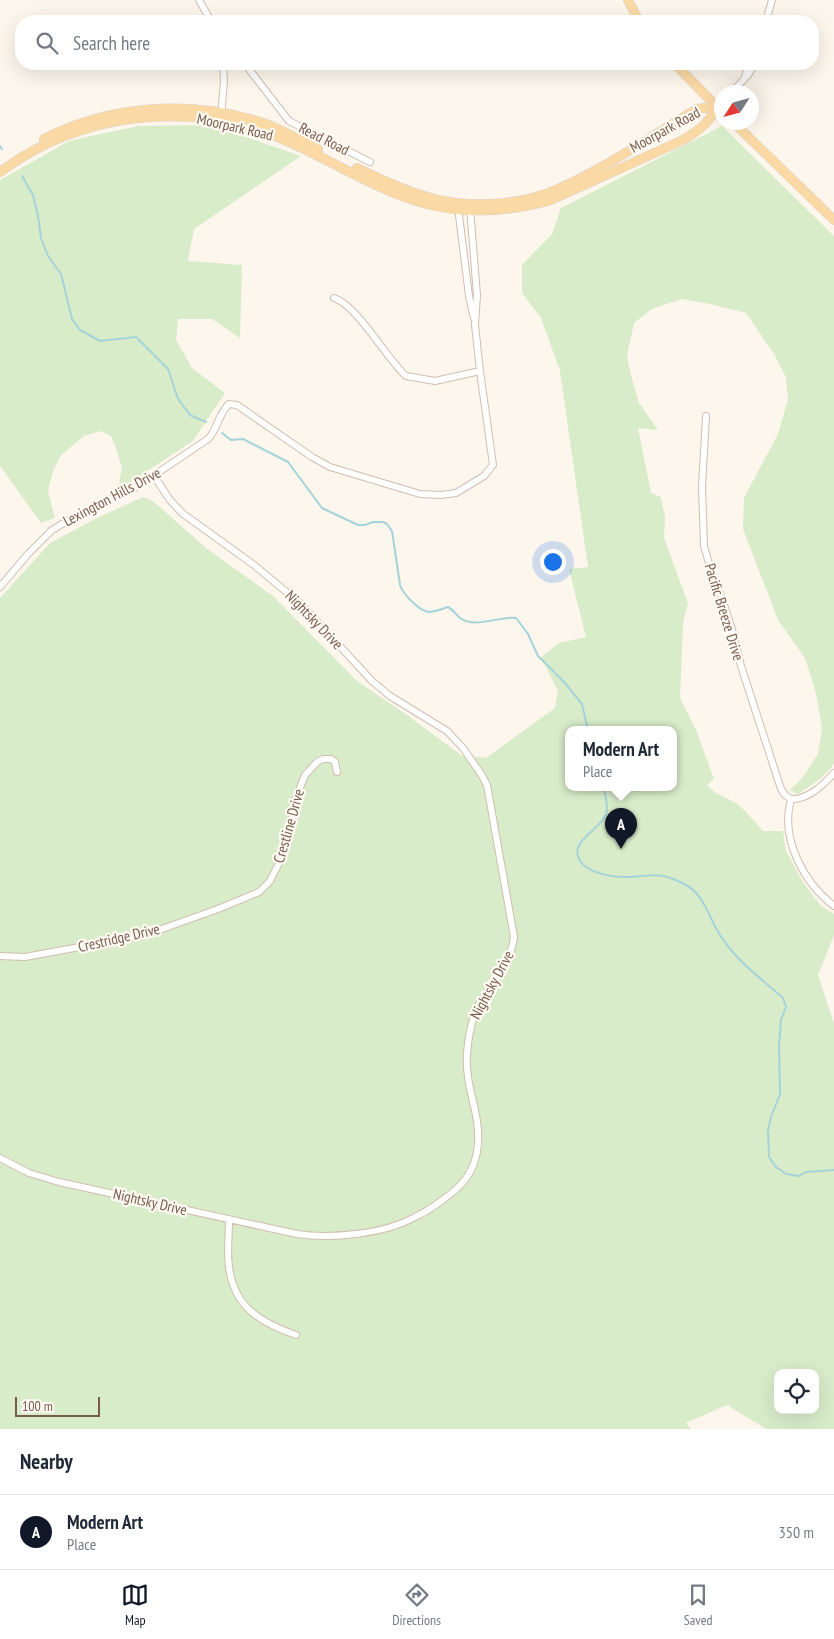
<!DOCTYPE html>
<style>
body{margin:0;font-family:"PT Sans Narrow",sans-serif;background:#f2f2f3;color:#1f2937}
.controls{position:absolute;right:15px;bottom:15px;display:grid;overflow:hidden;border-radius:10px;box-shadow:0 5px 20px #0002}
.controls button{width:45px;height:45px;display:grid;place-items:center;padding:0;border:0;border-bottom:1px solid #e0e1e3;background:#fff;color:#1f2937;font:25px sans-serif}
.compass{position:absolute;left:714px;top:85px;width:45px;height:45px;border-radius:50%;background:#fff;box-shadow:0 5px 20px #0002;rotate:234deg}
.scale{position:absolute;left:15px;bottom:12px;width:85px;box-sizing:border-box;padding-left:5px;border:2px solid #7a5c4d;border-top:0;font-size:14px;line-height:18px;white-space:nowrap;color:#7a5c4d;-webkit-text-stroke:4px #fffaf3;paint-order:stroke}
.you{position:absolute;left:552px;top:561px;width:18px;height:18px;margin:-12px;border:4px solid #fff;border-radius:50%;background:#1a73e8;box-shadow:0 0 0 8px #1a73e833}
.badge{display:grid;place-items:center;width:32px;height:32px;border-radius:50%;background:#111827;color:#fff;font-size:16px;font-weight:700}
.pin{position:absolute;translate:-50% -41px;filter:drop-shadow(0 1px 2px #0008)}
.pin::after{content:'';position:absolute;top:26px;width:18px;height:15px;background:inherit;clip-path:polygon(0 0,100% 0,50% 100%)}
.popup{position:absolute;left:565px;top:726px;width:112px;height:65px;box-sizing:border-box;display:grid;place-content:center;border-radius:10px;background:#fff;filter:drop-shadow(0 1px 4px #0005);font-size:16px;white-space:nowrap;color:#747a83}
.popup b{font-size:19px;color:#1f2937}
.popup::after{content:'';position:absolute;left:50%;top:100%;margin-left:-10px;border:10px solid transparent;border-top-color:#fff}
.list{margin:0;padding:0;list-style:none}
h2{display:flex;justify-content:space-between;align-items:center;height:65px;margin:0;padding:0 20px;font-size:21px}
h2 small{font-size:16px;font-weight:400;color:#747a83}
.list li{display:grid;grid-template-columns:32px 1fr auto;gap:15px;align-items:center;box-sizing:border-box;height:75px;padding:0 20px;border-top:1px solid #e0e1e3}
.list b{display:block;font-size:19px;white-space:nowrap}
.list p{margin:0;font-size:16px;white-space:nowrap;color:#747a83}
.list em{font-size:16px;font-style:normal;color:#747a83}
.icon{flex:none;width:28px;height:28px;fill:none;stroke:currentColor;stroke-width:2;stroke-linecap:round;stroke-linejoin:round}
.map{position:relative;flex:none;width:834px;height:1429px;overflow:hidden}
.search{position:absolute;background:#fff;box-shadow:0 5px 20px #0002;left:15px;right:15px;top:15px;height:55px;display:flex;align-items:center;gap:12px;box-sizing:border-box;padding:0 18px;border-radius:20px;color:#747a83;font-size:19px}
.sheet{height:140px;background:#fff}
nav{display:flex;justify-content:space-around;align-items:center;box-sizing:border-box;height:70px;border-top:1px solid #e0e1e3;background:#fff;font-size:14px;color:#747a83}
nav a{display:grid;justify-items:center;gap:2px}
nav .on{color:#111827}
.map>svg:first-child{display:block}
</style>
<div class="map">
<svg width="834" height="1429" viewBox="0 0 834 1429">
<rect width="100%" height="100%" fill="#fdf6ec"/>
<!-- green -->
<path fill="#d8ecc9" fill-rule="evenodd" d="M211 125 301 156 194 229 188 261 242 265 240 338 212 319H178L176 340 192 368 225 393 193 441 118 490 122 467 112 437 101 431 84 436 61 455 53 471 48 491 55 518 41 523 0 466V180L69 141 138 126Z
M722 126 834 236V763C827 776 810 786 798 794L790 790 803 777 818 754 822 729 816 693 805 658 778 620 743 529 744 498 778 434 788 399 786 377 774 354 746 313 710 304 682 299 652 309 634 323 627 355 630 372 639 403 658 430 638 428 651 493 661 497 665 517 664 538 688 603 683 623 680 698 696 730 714 779 707 785C717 796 722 795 734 802 745 809 754 821 763 831H783L786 851 803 882 821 906 834 914V935L818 975 834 1024V1429H766L727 1405 686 1423 691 1429H0V598L50 543 99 517 143 497 153 501 206 548 273 596 357 681 407 715 461 755 486 758 555 708 558 691 541 657 559 643 586 637 569 569 588 567 560 371 541 318 522 293V265L552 234 561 208ZM568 730H674V788H568ZM778 1373H815V1410H778Z"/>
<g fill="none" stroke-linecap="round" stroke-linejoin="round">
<!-- stream -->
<path stroke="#a5d3da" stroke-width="2" d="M0 146 2 149
M22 176 33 195 38 216 41 238 48 256 61 274 72 319 80 330 100 341 136 337 168 369 178 399 190 415 206 422
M222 433 231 440 243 439 288 462 322 508 358 525H365L373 522H383L387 524 392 531 400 585C403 594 419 611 429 612 435 612 442 609 448 607 454 610 455 614 460 618 475 629 498 616 516 618L528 634 538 656 565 683 582 704 588 730
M604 788C605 796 609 806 606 814 601 829 572 840 578 857 583 872 610 877 625 877 637 878 650 873 663 876 670 877 678 881 684 884 702 892 708 914 717 930 732 957 760 978 783 998L786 1007 781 1020 779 1046 780 1094 771 1117 768 1130 769 1157 776 1167 786 1174 799 1176 806 1172 834 1170"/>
<defs>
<path id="minor" d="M199 0 211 21
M766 21 772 0
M245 64 289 121 370 162
M745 77 749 64
M732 92 748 75 755 64
M221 117 224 81 223 64
M458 207 469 296 474 318
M334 298C357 305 386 358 406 376L435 381 480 371
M706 416 702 487 704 546 712 574 721 596 732 629 741 666 781 789 785 795 791 799
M0 587 28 554 52 530 79 514 135 488 208 439C218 429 218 414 229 404L237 405 312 457 330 467 420 494 441 495 456 493 484 476 493 465 480 371 475 325 477 295 470 208
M791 799C780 838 803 882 834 906
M791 799C807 800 824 785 834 773
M0 956 25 957 145 935 218 909 259 892 270 881 281 859 291 825 296 798 305 775 317 762 323 759H331L335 762 337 772
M0 1158 29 1173 59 1182 297 1234C331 1239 385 1234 415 1217 424 1213 433 1207 441 1201 463 1186 476 1171 478 1144 480 1120 471 1099 468 1077 465 1060 468 1036 473 1020 481 988 510 973 514 937L487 785 481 774 463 748 447 731 390 696 372 681 301 604 254 565 182 513 170 500 154 476
M229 1220C229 1235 227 1252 229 1267 234 1308 262 1323 296 1335"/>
<path id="major" d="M628 0 639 21
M675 64 722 112
M733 122 834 220
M44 139C111 105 191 99 263 123 282 130 300 140 318 149
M357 168C383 181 410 193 438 200 476 208 523 205 558 189 583 178 606 165 629 151 651 137 674 123 697 109L716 107
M0 172C81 112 187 100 280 138 319 154 354 176 392 192 444 215 498 215 551 200L683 140C699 130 709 124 716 107"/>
</defs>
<!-- minor casing -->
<use href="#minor" stroke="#d1beb0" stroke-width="8"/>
<!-- major casing -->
<use href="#major" stroke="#dad1cd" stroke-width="10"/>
<!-- minor -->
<use href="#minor" stroke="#fff" stroke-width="6"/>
<!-- major -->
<use href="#major" stroke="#fbd9a5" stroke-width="9"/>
</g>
<g text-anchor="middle" stroke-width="4.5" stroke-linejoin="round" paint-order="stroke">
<!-- street labels -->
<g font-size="15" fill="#7a5c4d" stroke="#fffaf3">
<text transform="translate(235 127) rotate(13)" y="5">Moorpark Road</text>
<text transform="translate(665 130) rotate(-29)" y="5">Moorpark Road</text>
<text transform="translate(324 139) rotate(27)" y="5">Read Road</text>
<text transform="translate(112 497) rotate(-28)" y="5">Lexington Hills Drive</text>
<text transform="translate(724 612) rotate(73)" y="5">Pacific Breeze Drive</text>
<text transform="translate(314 620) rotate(46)" y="5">Nightsky Drive</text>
<text transform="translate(289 826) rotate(-74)" y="5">Crestline Drive</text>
<text transform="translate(119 938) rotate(-13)" y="5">Crestridge Drive</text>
<text transform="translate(492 985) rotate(-62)" y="5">Nightsky Drive</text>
<text transform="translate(150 1202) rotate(13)" y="5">Nightsky Drive</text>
</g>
</g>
</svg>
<div class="controls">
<button><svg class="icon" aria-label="locate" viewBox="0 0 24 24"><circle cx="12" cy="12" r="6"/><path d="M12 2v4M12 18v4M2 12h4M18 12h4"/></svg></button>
</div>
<svg class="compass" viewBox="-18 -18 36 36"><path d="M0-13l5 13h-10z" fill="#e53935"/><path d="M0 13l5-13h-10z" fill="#747a83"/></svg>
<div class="scale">100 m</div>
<div class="you"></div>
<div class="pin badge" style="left:621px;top:849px">A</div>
<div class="popup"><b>Modern Art</b>Place</div>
<div class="search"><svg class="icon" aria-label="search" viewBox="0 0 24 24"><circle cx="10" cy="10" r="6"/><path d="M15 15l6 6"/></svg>Search here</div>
</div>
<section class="sheet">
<h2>Nearby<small></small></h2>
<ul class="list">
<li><span class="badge">A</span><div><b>Modern Art</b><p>Place</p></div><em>350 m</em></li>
</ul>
</section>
<nav>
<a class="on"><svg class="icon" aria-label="map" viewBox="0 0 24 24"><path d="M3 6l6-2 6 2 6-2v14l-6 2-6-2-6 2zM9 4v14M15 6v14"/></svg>Map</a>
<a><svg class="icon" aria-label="directions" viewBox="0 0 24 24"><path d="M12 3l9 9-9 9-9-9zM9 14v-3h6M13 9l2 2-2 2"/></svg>Directions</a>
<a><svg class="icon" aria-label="saved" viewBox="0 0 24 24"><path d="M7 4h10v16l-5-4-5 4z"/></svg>Saved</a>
</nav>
